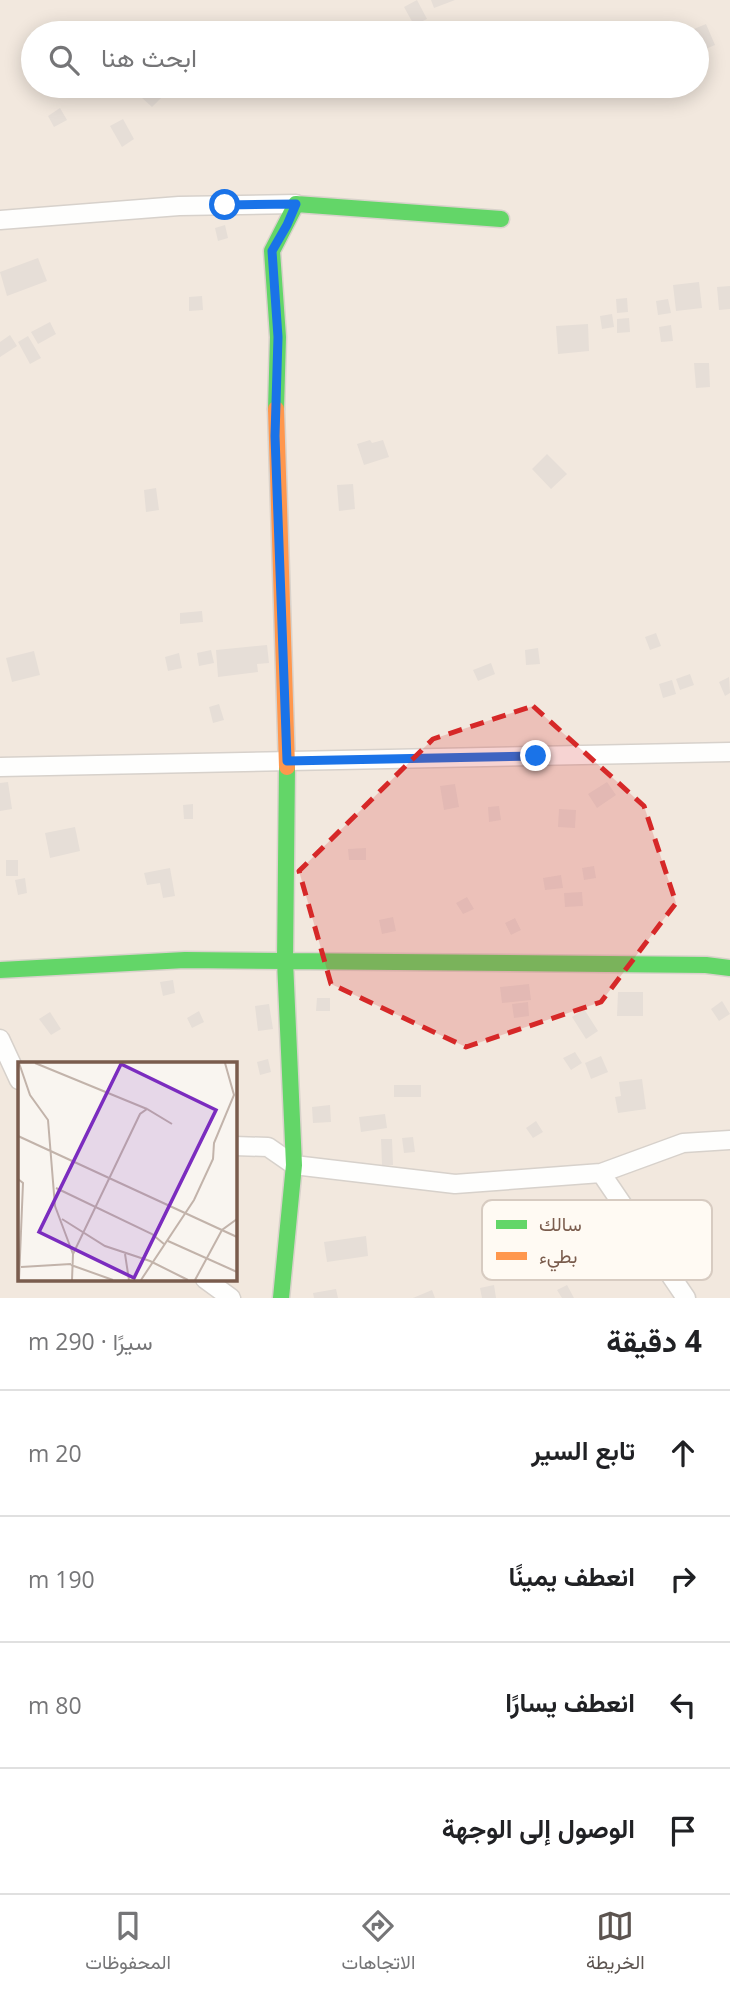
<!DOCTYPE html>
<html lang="ar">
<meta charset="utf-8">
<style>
body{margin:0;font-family:"Open Sans",Vazirmatn,sans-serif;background:#f6f6f6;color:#202124;direction:rtl}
.stop{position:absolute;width:21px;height:21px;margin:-16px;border:5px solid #1a73e8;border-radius:50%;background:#fff}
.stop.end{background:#1a73e8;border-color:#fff;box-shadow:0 2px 7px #0008}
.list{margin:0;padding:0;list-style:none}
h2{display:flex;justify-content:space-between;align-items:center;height:91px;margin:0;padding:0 28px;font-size:30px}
h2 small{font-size:23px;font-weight:400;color:#757577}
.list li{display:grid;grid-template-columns:46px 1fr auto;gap:21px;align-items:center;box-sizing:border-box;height:126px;padding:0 28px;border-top:2px solid #e0e0e0}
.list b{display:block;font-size:26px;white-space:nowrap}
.list em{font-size:23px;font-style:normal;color:#757577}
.icon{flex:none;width:38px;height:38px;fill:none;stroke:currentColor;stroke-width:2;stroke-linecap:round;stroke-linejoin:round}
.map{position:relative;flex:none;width:730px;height:1298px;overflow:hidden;direction:ltr}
.search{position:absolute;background:#fff;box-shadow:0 4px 18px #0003;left:21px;right:21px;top:21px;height:77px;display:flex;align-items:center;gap:18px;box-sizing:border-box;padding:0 24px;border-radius:38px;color:#757577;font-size:26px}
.sheet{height:595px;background:#fff}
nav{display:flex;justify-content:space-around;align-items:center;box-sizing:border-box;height:98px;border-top:2px solid #e0e0e0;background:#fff;font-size:19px;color:#757577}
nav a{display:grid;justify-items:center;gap:4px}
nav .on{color:#5c5450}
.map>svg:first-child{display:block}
</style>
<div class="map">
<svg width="730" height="1298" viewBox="0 0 730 1298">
<rect width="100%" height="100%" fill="#f9f5f0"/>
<!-- residential -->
<path fill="#f2e8de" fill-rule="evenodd" d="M0 0H730V1298H0ZM33 33H697V86H33ZM19 1064H234V1279H19Z"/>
<!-- building -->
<path fill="#e6ded7" d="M417 0 427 19 414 25 404 7Z
M431 0H455L434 8Z
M706 24 715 45 703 50 694 29Z
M57 86H75L59 95 54 87Z
M151 86 162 97 152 107 141 97Z
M60 108 67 120 54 127 48 116Z
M123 119 134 139 122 147 110 126Z
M225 225 228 238 218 241 215 228Z
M38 258 47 281 7 296 0 272Z
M699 282 702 308 676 311 673 285Z
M730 286V309L719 310 717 287Z
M202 296 203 310 189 311V297Z
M627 298 628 312 617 313 616 299Z
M668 299 671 313 658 315 656 301Z
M612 314 614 327 602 329 600 316Z
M629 318 630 332 617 333V319Z
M50 322 56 334 38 344 31 332Z
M588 324 589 351 558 354 556 326Z
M671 325 673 341 661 342 659 327Z
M10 335 17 346 0 357V342Z
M28 336 41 358 30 364 18 342Z
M694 363H709L710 387 696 388Z
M370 440 372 443 383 440 389 457 364 465 357 444Z
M547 454 567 474 551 489 532 469Z
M353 484 355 509 339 511 337 485Z
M156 488 159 510 146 512 144 490Z
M202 611 203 622 180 624V613Z
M656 633 661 646 650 650 645 637Z
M267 645 269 663 257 664 258 672 218 677 216 650Z
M538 648 540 664 526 665 525 650Z
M211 650 214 663 199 666 197 653Z
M34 651 40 675 12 682 6 658Z
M179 653 182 668 168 671 165 657Z
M491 663 495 674 478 681 473 670Z
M690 674 694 685 680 690 676 679Z
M729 677 730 693 725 696 719 682Z
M672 680 676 694 663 698 659 684Z
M219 704 224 720 213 723 209 707Z
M8 782 12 809 0 811V783Z
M607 782 616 795 597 808 588 794Z
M455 784 459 807 444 810 440 786Z
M193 804V819H184L183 805Z
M499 806 501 820 489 822 488 807Z
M559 809 576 810 575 828 558 827Z
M75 827 80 851 50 858 45 833Z
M366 848V860H349L348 849Z
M6 860H18V876H6Z
M594 866 596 878 584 880 582 868Z
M170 868 175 896 163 898 160 883 147 885 144 873Z
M561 875 563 888 545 890 543 878Z
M25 878 27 893 18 895 15 880Z
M582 892 583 906 565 907 564 893Z
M467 897 474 909 463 914 456 903Z
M393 917 396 931 382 934 379 920Z
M515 918 521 930 511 935 505 923Z
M173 980 175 993 163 996 160 982Z
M529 984 531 1000 502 1003 500 987Z
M618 992H643V1016H617Z
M317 998H330V1011H316Z
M722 1001 730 1014 719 1021 711 1009Z
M528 1002 529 1016 514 1018 512 1004Z
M269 1004 273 1029 258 1031 255 1006Z
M584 1009 598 1031 586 1039 572 1017Z
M199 1011 204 1022 192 1028 187 1018Z
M50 1012 61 1029 51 1035 39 1019Z
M575 1052 582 1063 571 1070 563 1058Z
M601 1056 608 1072 591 1079 585 1063Z
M268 1059 271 1072 260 1075 257 1062Z
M642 1079 646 1109 618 1113 615 1097 621 1096 619 1082Z
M394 1085H421V1097H394Z
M330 1105 331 1122 313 1123 312 1107Z
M385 1114 387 1128 361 1132 359 1117Z
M536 1121 543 1132 533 1138 526 1128Z
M413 1137 415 1152 404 1153 402 1138Z
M381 1139H392L393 1165H382Z
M366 1236 368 1256 327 1262 324 1242Z
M494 1285 496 1298H482L480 1288Z
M567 1285 574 1298H562L557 1290Z
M336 1289 338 1298H314L313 1293Z
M432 1290 435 1298H413Z"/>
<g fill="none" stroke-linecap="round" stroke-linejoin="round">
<defs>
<path id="street" d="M0 220 179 206 296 204
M0 767 730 752
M0 1039 19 1080
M234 1146 268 1147 294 1165 455 1184 601 1173 683 1143 730 1140
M601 1173 686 1298
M205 1279 231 1298"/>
<path id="fast" d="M276 409 278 337 272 251 296 204 501 219
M0 970 185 960 706 965 730 968
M281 1298 294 1165 285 961 287 767"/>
<path id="slow" d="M276 409 287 767"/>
</defs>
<!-- street casing -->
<use href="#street" stroke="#d7d1cb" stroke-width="21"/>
<!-- fast casing -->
<use href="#fast" stroke="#d9d2cb" stroke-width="19"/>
<!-- slow casing -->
<use href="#slow" stroke="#d9d2cb" stroke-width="19"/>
<!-- street -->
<use href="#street" stroke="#fefefd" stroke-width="18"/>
<!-- fast -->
<use href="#fast" stroke="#63d668" stroke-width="16"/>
<!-- slow -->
<use href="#slow" stroke="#ff974d" stroke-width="16"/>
</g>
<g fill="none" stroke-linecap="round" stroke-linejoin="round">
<!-- route -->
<path stroke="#1a73e8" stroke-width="9" d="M225 205 296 204 287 225 272 251 278 337 275 436 287 761 536 756"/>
</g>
<!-- marked area -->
<path fill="#d62828" fill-opacity="0.2" stroke="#d62828" stroke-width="5" stroke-dasharray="14 9" stroke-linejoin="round" d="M533 706 644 806 676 903 601 1002 466 1047 331 984 299 871 433 739Z"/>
<!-- overview -->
<g transform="translate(18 1062)">
<rect width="219" height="219" fill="#f9f5f0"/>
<path fill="none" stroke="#c2b3aa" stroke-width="2" d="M1 1 12 33 30 58 37 144 55 192M17 1 129 47M0 74 219 175M0 117 5 121 1 218M38 126 134 172 146 182M44 157 87 184 132 199 170 218M150 179 219 210M107 192 111 218M53 203 95 218M3 205 53 202M54 218 55 192 122 52 129 47 154 62M123 218 176 138 195 97 196 81 216 33 207 1M177 218 204 168 219 157"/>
<path fill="#7b2cbf" fill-opacity="0.15" stroke="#7b2cbf" stroke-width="3.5" d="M103 2 198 48 116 216 21 170Z"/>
<rect width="219" height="219" fill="none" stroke="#7a5c4d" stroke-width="3.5"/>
</g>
<!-- legend -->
<rect x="482" y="1200" width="230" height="80" rx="10" fill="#fffaf3" stroke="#d7cbc1" stroke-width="2"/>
<rect x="496" y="1220" width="31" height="9" fill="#63d668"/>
<rect x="496" y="1252" width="31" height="8" fill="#ff974d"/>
<g font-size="19" fill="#7a5c4d">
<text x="539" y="1231">سالك</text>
<text x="539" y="1263">بطيء</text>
</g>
</svg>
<div class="stop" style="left:225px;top:205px"></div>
<div class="stop end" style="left:536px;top:756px"></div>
<div class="search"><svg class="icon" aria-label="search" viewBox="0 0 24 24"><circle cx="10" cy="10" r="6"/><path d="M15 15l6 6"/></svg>ابحث هنا</div>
</div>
<section class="sheet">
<h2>4 دقيقة<small>سيرًا · 290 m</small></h2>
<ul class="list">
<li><svg class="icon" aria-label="ahead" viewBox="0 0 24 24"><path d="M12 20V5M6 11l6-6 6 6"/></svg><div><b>تابع السير</b></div><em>20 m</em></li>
<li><svg class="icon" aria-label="right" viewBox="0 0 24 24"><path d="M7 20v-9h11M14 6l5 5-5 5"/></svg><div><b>انعطف يمينًا</b></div><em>190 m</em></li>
<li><svg class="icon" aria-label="left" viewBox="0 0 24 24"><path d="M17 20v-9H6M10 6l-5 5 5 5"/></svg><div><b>انعطف يسارًا</b></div><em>80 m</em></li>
<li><svg class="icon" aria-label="arrive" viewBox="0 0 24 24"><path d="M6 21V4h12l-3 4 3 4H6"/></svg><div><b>الوصول إلى الوجهة</b></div></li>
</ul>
</section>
<nav>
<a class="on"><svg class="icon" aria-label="map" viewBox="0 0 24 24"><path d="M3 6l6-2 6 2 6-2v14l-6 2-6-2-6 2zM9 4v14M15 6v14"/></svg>الخريطة</a>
<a><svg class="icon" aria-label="directions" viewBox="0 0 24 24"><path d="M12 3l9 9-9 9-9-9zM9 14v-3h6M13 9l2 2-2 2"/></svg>الاتجاهات</a>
<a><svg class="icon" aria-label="saved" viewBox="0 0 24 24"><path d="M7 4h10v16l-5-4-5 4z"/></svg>المحفوظات</a>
</nav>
